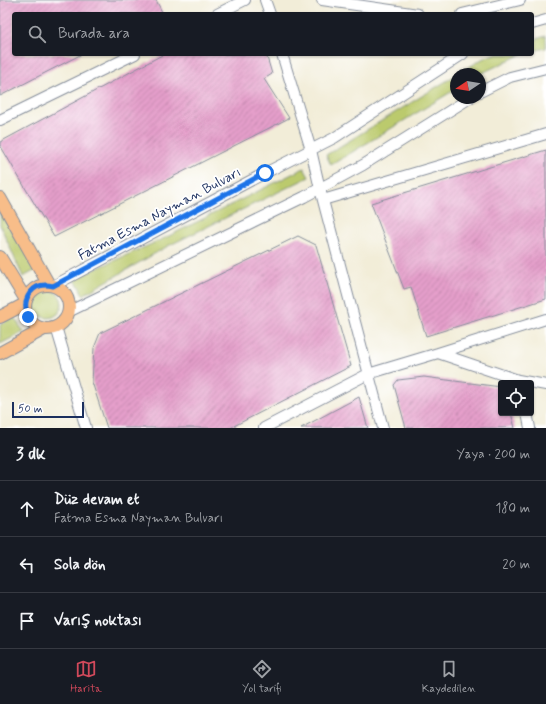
<!DOCTYPE html>
<html lang="tr">
<meta charset="utf-8">
<style>
body{margin:0;font-family:Mynerve,sans-serif;background:#20242c;color:#f1f3f6}
.controls{position:absolute;right:12px;bottom:12px;display:grid;overflow:hidden;border-radius:4px;box-shadow:0 1px 3px #0004}
.controls button{width:36px;height:36px;display:grid;place-items:center;padding:0;border:0;border-bottom:1px solid #363941;background:#171b24;color:#f1f3f6;font:20px sans-serif}
.compass{position:absolute;left:450px;top:68px;width:36px;height:36px;border-radius:50%;background:#171b24;box-shadow:0 1px 3px #0004;rotate:258deg}
.scale{position:absolute;left:12px;bottom:10px;width:72px;box-sizing:border-box;padding-left:4px;border:2px solid #1b2f5e;border-top:0;font-size:11px;line-height:14px;white-space:nowrap;color:#1b2f5e;-webkit-text-stroke:3px #fff;paint-order:stroke}
.stop{position:absolute;width:12px;height:12px;margin:-9px;border:3px solid #1a73e8;border-radius:50%;background:#fff}
.stop.end{background:#1a73e8;border-color:#fff;box-shadow:0 1px 4px #0008}
.list{margin:0;padding:0;list-style:none}
h2{display:flex;justify-content:space-between;align-items:center;height:52px;margin:0;padding:0 16px;font-size:17px}
h2 small{font-size:13px;font-weight:400;color:#9ea1a6}
.list li{display:grid;grid-template-columns:26px 1fr auto;gap:12px;align-items:center;box-sizing:border-box;height:56px;padding:0 16px;border-top:1px solid #363941}
.list b{display:block;font-size:15px;white-space:nowrap}
.list p{margin:0;font-size:13px;white-space:nowrap;color:#9ea1a6}
.list em{font-size:13px;font-style:normal;color:#9ea1a6}
.icon{flex:none;width:22px;height:22px;fill:none;stroke:currentColor;stroke-width:2;stroke-linecap:round;stroke-linejoin:round}
.map{position:relative;flex:none;width:546px;height:428px;overflow:hidden}
.search{position:absolute;background:#171b24;box-shadow:0 1px 3px #0004;left:12px;right:12px;top:12px;height:44px;display:flex;align-items:center;gap:10px;box-sizing:border-box;padding:0 14px;border-radius:4px;color:#9ea1a6;font-size:15px}
.sheet{height:220px;background:#171b24}
nav{display:flex;justify-content:space-around;align-items:center;box-sizing:border-box;height:56px;border-top:1px solid #363941;background:#171b24;font-size:11px;color:#9ea1a6}
nav a{display:grid;justify-items:center;gap:2px}
nav .on{color:#d1495b}
.map>svg:first-child{display:block}
</style>
<div class="map">
<svg width="546" height="428" viewBox="0 0 546 428">
<defs>
<pattern id="building-hatch" width="6" height="6" patternUnits="userSpaceOnUse"><rect width="6" height="6" fill="#e59fca"/><path d="M-1 1l2-2M0 6l6-6M5 7l2-2" fill="none" stroke="#b982a7"/></pattern>
</defs>
<rect width="100%" height="100%" fill="#fff"/>
<filter id="ink" filterUnits="userSpaceOnUse"><feTurbulence type="fractalNoise" baseFrequency=".025" numOctaves="2"/><feDisplacementMap in="SourceGraphic" scale="8" xChannelSelector="R" yChannelSelector="G"/><feConvolveMatrix kernelMatrix="1 2 1 2 8 2 1 2 1" color-interpolation-filters="sRGB"/></filter>
<filter id="wash" filterUnits="userSpaceOnUse"><feTurbulence type="fractalNoise" baseFrequency=".012" numOctaves="4" result="noise"/><feDisplacementMap in="SourceGraphic" scale="16" xChannelSelector="R" yChannelSelector="G"/><feGaussianBlur stdDeviation="0.9" result="paint"/><feColorMatrix in="noise" values="0 0 0 0 0 0 0 0 0 0 0 0 0 0 0 0 0 1.4 0 .05"/><feComposite in="paint" operator="in"/></filter>
<g filter="url(#wash)">
<rect width="100%" height="100%" fill="#f2edd8"/>
<!-- grass -->
<path fill="#bbca6d" stroke="#6b7c66" d="M546 36V48L532 51V40Z
M494 54H522L480 74H458L482 59Z
M456 75V89L331 165 326 155Z
M304 168 309 177 168 246 83 295 79 286 73 279 165 238Z
M0 212 38 269 23 277 0 225Z
M34 304a14 14 0 1 1 28 0a14 14 0 1 1-28 0Z
M13 316 24 332 0 344V325Z"/>
<g id="blocks">
<!-- building -->
<path fill="url(#building-hatch)" d="M0 0H156L163 14H14V54H82L0 96Z
M164 54H266L272 74 264 79 289 118 54 237 0 145V142Z
M546 150V299L426 336 411 287 404 289 371 203Z
M298 236 316 245 351 366 230 428H107L92 382 94 348 100 333Z
M424 377 501 387V413H511L515 428H406L394 385 398 380Z
M359 397 368 428H301Z"/>
</g>
</g>
<g filter="url(#ink)">
<use href="#blocks" fill-opacity="0" stroke="#868e9b" stroke-width="1"/>
<g fill="none" stroke-linecap="round" stroke-linejoin="round">
<defs>
<path id="minor" d="M265 0 270 14
M322 0 418 14
M217 14 245 0
M462 14 520 0
M532 24 546 20
M282 54 311 150 320 189 383 428
M480 92 510 77 546 68
M0 120 135 54
M323 200 546 134
M53 286 265 173 334 138 463 54
M68 312 304 197 363 165 470 98
M56 327 86 428
M438 353 546 319
M518 380 546 385
M527 413 530 428
M264 428 368 374 438 353 518 380 519 383"/>
<path id="major" d="M0 198 49 285
M0 257 26 300
M25 307a22 22 0 1 1 44 0a22 22 0 1 1-44 0Z
M0 317 25 304
M0 353 44 329"/>
</defs>
<!-- minor casing -->
<use href="#minor" stroke="#868e9b" stroke-width="12"/>
<!-- major casing -->
<use href="#major" stroke="#868e9b" stroke-width="14"/>
<!-- minor -->
<use href="#minor" stroke="#fff" stroke-width="10"/>
<!-- major -->
<use href="#major" stroke="#f8bd89" stroke-width="12"/>
</g>
</g>
<g fill="none" stroke-linecap="round" stroke-linejoin="round" filter="url(#ink)">
<!-- route -->
<path stroke="#1a73e8" stroke-width="5" d="M28 317C21 299 32 281 53 286L265 173"/>
</g>
<g text-anchor="middle" stroke-width="3.5" stroke-linejoin="round" paint-order="stroke">
<!-- street labels -->
<g font-size="14" fill="#1b2f5e" stroke="#fff">
<text transform="translate(159 213) rotate(-28)" y="5">Fatma Esma Nayman Bulvarı</text>
</g>
</g>
</svg>
<div class="controls">
<button><svg class="icon" aria-label="locate" viewBox="0 0 24 24"><circle cx="12" cy="12" r="6"/><path d="M12 2v4M12 18v4M2 12h4M18 12h4"/></svg></button>
</div>
<svg class="compass" viewBox="-18 -18 36 36"><path d="M0-13l5 13h-10z" fill="#e53935"/><path d="M0 13l5-13h-10z" fill="#9ea1a6"/></svg>
<div class="scale">50 m</div>
<div class="stop" style="left:265px;top:173px"></div>
<div class="stop end" style="left:28px;top:317px"></div>
<div class="search"><svg class="icon" aria-label="search" viewBox="0 0 24 24"><circle cx="10" cy="10" r="6"/><path d="M15 15l6 6"/></svg>Burada ara</div>
</div>
<section class="sheet">
<h2>3 dk<small>Yaya · 200 m</small></h2>
<ul class="list">
<li><svg class="icon" aria-label="ahead" viewBox="0 0 24 24"><path d="M12 20V5M6 11l6-6 6 6"/></svg><div><b>Düz devam et</b><p>Fatma Esma Nayman Bulvarı</p></div><em>180 m</em></li>
<li><svg class="icon" aria-label="left" viewBox="0 0 24 24"><path d="M17 20v-9H6M10 6l-5 5 5 5"/></svg><div><b>Sola dön</b></div><em>20 m</em></li>
<li><svg class="icon" aria-label="arrive" viewBox="0 0 24 24"><path d="M6 21V4h12l-3 4 3 4H6"/></svg><div><b>Varış noktası</b></div></li>
</ul>
</section>
<nav>
<a class="on"><svg class="icon" aria-label="map" viewBox="0 0 24 24"><path d="M3 6l6-2 6 2 6-2v14l-6 2-6-2-6 2zM9 4v14M15 6v14"/></svg>Harita</a>
<a><svg class="icon" aria-label="directions" viewBox="0 0 24 24"><path d="M12 3l9 9-9 9-9-9zM9 14v-3h6M13 9l2 2-2 2"/></svg>Yol tarifi</a>
<a><svg class="icon" aria-label="saved" viewBox="0 0 24 24"><path d="M7 4h10v16l-5-4-5 4z"/></svg>Kaydedilen</a>
</nav>
